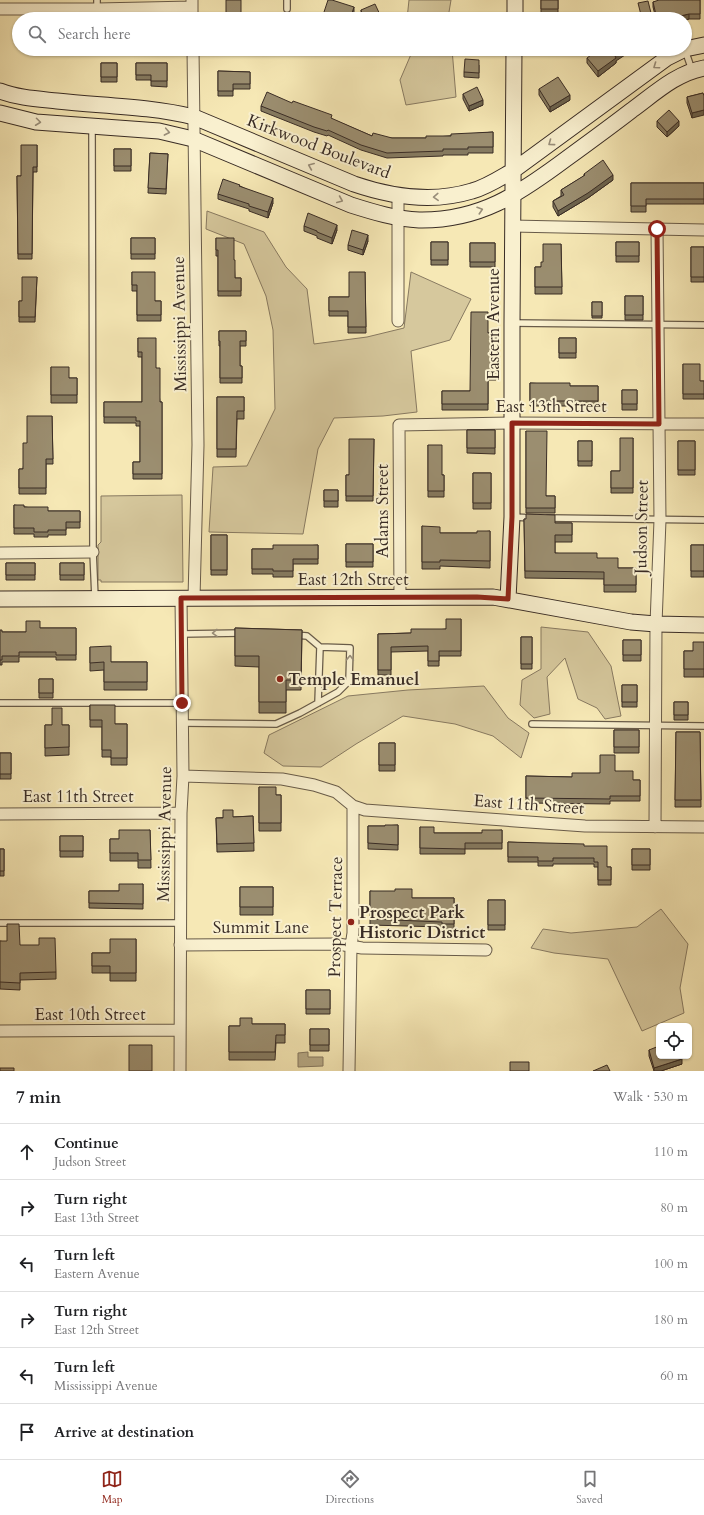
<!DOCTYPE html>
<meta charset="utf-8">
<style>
body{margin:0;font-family:Cardo,serif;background:#f6f6f6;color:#202124}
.controls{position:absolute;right:12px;bottom:12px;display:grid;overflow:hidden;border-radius:6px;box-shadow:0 1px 3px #0004}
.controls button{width:36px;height:36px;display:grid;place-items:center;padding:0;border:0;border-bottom:1px solid #e0e0e0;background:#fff;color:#202124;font:20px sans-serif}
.stop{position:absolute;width:12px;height:12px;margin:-9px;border:3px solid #8f2418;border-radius:50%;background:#fff}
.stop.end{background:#8f2418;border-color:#fff;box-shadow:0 1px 4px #0008}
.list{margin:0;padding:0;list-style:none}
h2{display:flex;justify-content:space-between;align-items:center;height:52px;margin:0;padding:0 16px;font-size:17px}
h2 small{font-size:13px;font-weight:400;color:#757577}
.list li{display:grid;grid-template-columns:26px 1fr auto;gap:12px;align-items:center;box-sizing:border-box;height:56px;padding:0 16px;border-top:1px solid #e0e0e0}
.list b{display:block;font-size:15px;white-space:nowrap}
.list p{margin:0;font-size:13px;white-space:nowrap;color:#757577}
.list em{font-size:13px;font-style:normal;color:#757577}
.icon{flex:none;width:22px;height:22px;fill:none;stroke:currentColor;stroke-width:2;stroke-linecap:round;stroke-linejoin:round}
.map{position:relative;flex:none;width:704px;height:1071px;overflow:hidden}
.search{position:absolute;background:#fff;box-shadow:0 1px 3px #0004;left:12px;right:12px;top:12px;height:44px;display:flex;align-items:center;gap:10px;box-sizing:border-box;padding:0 14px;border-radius:22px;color:#757577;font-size:15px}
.sheet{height:388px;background:#fff}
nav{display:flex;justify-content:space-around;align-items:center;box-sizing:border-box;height:56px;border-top:1px solid #e0e0e0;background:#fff;font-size:11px;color:#757577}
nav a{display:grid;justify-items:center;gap:2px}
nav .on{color:#8f2418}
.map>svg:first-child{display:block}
</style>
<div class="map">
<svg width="704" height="1071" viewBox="0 0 704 1071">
<rect width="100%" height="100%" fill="#f6e8b5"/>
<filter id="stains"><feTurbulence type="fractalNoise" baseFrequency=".005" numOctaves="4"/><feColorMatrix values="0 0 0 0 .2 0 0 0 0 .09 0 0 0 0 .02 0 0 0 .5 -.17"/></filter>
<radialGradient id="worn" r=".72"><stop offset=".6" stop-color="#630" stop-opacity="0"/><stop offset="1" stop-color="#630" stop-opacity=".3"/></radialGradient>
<!-- green -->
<path fill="#d6c89d" stroke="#887a61" d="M409 0H451L449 12V19H407Z
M412 49H452L456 97 406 105 400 80 412 52Z
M207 211 264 232 286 267 307 289 314 344 367 337 404 328 411 272 471 299 450 340 411 351 417 412 383 416 334 418 318 449 303 534 209 532 213 467 247 466 275 409 273 330 266 296 244 244 206 229Z
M182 495 183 582H101V580H98V545L101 542V496Z
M541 627 588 632 611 666 621 716 605 719 597 708 578 699 565 658 547 677 550 714 534 718 520 705 522 680 541 669Z
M484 686 508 718 529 733 521 758 493 736 455 724 403 716 356 744 321 767 283 766 264 753 269 735 348 696 408 690Z
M661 909 688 944 680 988 684 1013 642 1031 608 959 554 953 531 948 543 929 571 933 637 927Z"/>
<!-- water -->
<path fill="#b6a884" stroke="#84765e" d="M308 1052V1057H323V1066L298 1067V1053Z"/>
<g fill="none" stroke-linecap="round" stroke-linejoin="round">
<defs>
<path id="lane" d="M97 0V9
M287 9V0
M685 50 692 70
M92 127 93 552 95 598
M512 323 704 325
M512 517 534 518
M548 518 704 520
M181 634 242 633
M0 703H182
M318 703 320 647
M183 723 276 724 300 713 338 692 349 681 350 648 320 647 307 636 295 635
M532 724 704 726
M0 923H180"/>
<path id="street" d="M192 0V19
M0 9H97L192 7
M193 49 198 445 194 598
M512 226 704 230
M398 321V196
M0 553 93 552
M400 598 399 425 512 423 704 424
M183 776 282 779 314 785 336 792 353 806 365 810 585 826 704 827
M0 814 181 813
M655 827 656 624 660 520 657 229
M180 945 338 944 362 948 486 950
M0 1031 180 1030
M180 1071 181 813 183 776 181 598
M349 1071 351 946 353 933V806"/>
<path id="secondary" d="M515 19V0
M0 91C18 98 38 99 57 101 103 106 149 106 194 117L354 184C392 197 433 203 472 191 487 187 500 178 514 170L667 58 685 49 704 45
M0 113 36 122 159 131 193 139 351 205C373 212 396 219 419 220 480 221 519 194 566 159 588 143 610 127 632 110 654 94 676 73 704 68
M0 599 493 597 631 622 656 624 704 625
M508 599 512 517V323L514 49"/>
</defs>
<!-- lane casing -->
<use href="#lane" stroke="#685b49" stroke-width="8"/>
<!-- street casing -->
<use href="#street" stroke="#685b49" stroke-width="13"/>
<!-- secondary casing -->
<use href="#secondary" stroke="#392c25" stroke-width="17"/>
<!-- lane -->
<use href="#lane" stroke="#f9f0cf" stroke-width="5.5"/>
<!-- street -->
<use href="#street" stroke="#f9f0cf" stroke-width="11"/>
<!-- secondary -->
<use href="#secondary" stroke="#f9f0cf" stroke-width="15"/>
</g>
<!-- wall -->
<path fill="#857a60" stroke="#392c25" d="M541 0H558V14H541Z
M700 0V19H689L685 20V19H656L653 7V2Z
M361 10 382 19H362L361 16Z
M587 58 616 61V63L598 77 587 63Z
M101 63H117V82H101Z
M136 63H167V87L151 86V80H136Z
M479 65V78L464 77V72Z
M218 71 250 72V89H233V96H218Z
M539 89 570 100 550 112 539 95Z
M703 93 692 118 687 103V97Z
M463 94 483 105 469 111 463 99Z
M261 106 332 119 372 136 392 138H426L493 132V153H468V155H443V156L387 158 361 150 328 135 327 136 314 132 261 111Z
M657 121 679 126 667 137 657 127Z
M37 145V172H33L32 259H18L17 176H21Z
M114 149H131V171H114Z
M150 153 168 154 166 194 148 193Z
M584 174 613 180 588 198 558 216 553 207V201L561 196V190L584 176Z
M631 183H704V204H646V212H631Z
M240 186 273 203 268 218 249 211V209L218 199V194Z
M304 226 337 230 332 244 317 238V236L304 231Z
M131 238H155V259H131Z
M216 238 234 260 235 278H241V296H218V256H216Z
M368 241 363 255 348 250V245Z
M431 242H448V265H431Z
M616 242H639V262H616Z
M470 243H495V267H470Z
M561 244 562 294H535V267H541L543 262Z
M691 247H704V282H691Z
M132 272 155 301H161V321H137V291H132Z
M365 272 366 333H348V316H329V297H349Z
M37 277 35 322H19V301H22Z
M625 296H643V320H625Z
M592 302H602V318H592Z
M219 331H246V346H240V366H242V383H220V346H219Z
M488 333H496V380H488V410H442V391H470Z
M138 338 156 368 160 402H162V479H133V462H140V426H136V423H104V402H142V357H138Z
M559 338H576V358H559Z
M683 364 700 381H704V399H683Z
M51 367 69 378H77V403H51Z
M530 383 570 386H598V406H530Z
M622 390H637V410H622Z
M217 397H244V419H237L236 457H217Z
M52 416 53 464H46V494H19V469H23L27 443Z
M467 430H495V454L467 453Z
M526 431 546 496H555V513H526Z
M633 438V493H611V471H620Z
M374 439 373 501H346V475H349Z
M578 441H592V466H578Z
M678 441H695V475H678Z
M428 445 442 475H444V497H428Z
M473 473H491V509H473Z
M324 490H338V507H324Z
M14 505 48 511H80V528H66V535H48V537H34V534H14Z
M524 519 555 523H572V542H555V553L597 558 618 568H636V592H604V579L525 578Z
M422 526 440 533H477L490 531V568L440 566V569H422Z
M211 535H227V575H211Z
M346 544H373V567H346Z
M318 545V564H293V577H273V574H252V549H273Z
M691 545H704V577H691Z
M6 563H35V580H6Z
M60 563H84V580H60Z
M461 619V656H439V666H428V651L391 652V675H378V634L411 633 446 629Z
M40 628H76V660H56V657H19V662H2V665H0V630L2 632H26Z
M235 628 302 630 301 690H286V713H259V667L235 666Z
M521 637H532V669H521Z
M623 640H641V661H623Z
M704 642V677H684V651H693Z
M90 647 111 662H147V690H104V670L90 671Z
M39 679H53V698H39Z
M622 685H637V707H622Z
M674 702H688V720H674Z
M90 705 115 724H127V765H111V757H102V727H90Z
M45 725H69V755L45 756Z
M614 730H639V753H614Z
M676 732H700L701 807H675Z
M379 743H395V771H379Z
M0 753H11V779H0Z
M615 771 633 780H640V801H610V804L526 803V776L572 777Z
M259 787 276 795H281V831H259Z
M253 816 254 851 217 852 216 818 233 817Z
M398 825V850L368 849V826H385Z
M420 827 434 833H482L502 830V849H465V854H420Z
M150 830 151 868H138V861H110V839H119Z
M60 836H83V857H60Z
M508 842 584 846 607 867H611V885H598V867H594V864H553V866H538V862H508Z
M0 849H4V876H0Z
M632 849H650V870H632Z
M143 884V909L89 908V891H119Z
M240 887H273V915H240Z
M370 891 412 898H454V929H442V927L370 925Z
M488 900H505V930H488Z
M136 939V981H110V973H92V953H110Z
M0 941 20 945 56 972V979L20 980V990L0 989Z
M306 990H330V1014H306Z
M252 1024H285V1043H276L275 1060H229V1026H240Z
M310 1029H329V1051H310Z
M649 1050 682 1064 661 1071H654L649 1056Z"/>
<!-- shaded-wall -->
<path fill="#6c634e" stroke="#392c25" d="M354 7V12L352 19H350Z
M651 13V15L641 18V15Z
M689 14V19L685 20V19H667Z
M626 49H634L616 61V63L598 77V71L615 56Z
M570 95V100L550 112V107Z
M483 100V105L469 111V106Z
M704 110V115L692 118V113Z
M679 121V126L667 137V132Z
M613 175V180L588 198 558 216V211Z
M273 198V203L268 218V212Z
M337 225V230L332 244V238Z
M368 235V241L363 255V250Z
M682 1059V1064L661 1071H654V1068Z"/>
<!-- building -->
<path fill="#9b8e70" stroke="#392c25" d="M226 0H241V19H221V15H226Z
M328 0H332L354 7 350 19H325L322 18Z
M541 0H558V9H541Z
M659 0H700V14H689L667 19H657L653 2Z
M648 1 651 13 641 15 638 3Z
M375 4 382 19H364L361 10Z
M599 49H626L615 56 616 58 598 71 587 58Z
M465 59 479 60V73L464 72Z
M101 63H117V77H101Z
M136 63H167V81H151V75H136Z
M218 71 250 72V84H233V91H218Z
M558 77 570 95 550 107 539 89Z
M477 87 483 100 469 106 463 94Z
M267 92 292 103 293 101 332 115 331 118 372 136 373 133 392 138H426V136H451V134L493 132V147H468V149H443V151L387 153 361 145 328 130 327 131 314 127 261 106Z
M703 93 704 96V110L692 113 687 97Z
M669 110 679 121 667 132 657 121Z
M21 145H37V167H33L32 254H18L17 176H21Z
M114 149H131V166H114Z
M150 153 168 154 166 189 148 188Z
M603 160 613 175 588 193 558 211 553 201 564 195 561 190 585 175 584 174Z
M223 179 240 185 239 186 273 198 268 212 249 206V204L218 194Z
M631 183H704V199H646V206H631Z
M308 213 337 225 332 238 317 232V231L304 226Z
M352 230 368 235 363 250 348 245Z
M131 238H155V254H131Z
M216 238H234V260H235V278H241V291H218V250H216Z
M431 242H448V260H431Z
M616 242H639V256H616Z
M470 243H495V262H470Z
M543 244H561L562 287H535V267H541V262H543Z
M691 247H704V277H691Z
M132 272H155V301H161V315H137V285H132Z
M349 272H365L366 327H348V311H329V297H349Z
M22 277H37L35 317H19V301H22Z
M625 296H643V315H625Z
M592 302H602V316H592Z
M471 312H488V333H496V375H488V404H442V391H470Z
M219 331H246V341H240V366H242V378H220V341H219Z
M138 338H156V368H160V402H162V474H133V462H140V421H136V417H104V402H142V352H138Z
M559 338H576V353H559Z
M683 364H700V381H704V394H683Z
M51 367H69V378H77V395H51Z
M530 383H570V386H598V401H530Z
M622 390H637V404H622Z
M217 397H244V411H237L236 449H217Z
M27 416H52L53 459H46V488H19V469H23V443H27Z
M467 430H495V448H467Z
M526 431H547L546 496H555V508H526Z
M620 438H633V488H611V471H620Z
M349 439H374L373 496H346V475H349Z
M578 441H592V461H578Z
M678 441H695V470H678Z
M428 445H442V475H444V491H428Z
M473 473H491V503H473Z
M324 490H338V501H324Z
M14 505H24V507H48V511H80V522H66V530H48V532H34V528H14Z
M526 514 555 515V523H572V535H555V553H597V558H618V568H636V585H604V572L525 571 524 519H526Z
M422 526 440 527V533H477V531H490V561L440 560V562H422Z
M211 535H227V570H211Z
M346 544H373V562H346Z
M273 545H318V559H293V571H273V569H252V549H273Z
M691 545H704V571H691Z
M6 563H35V575H6Z
M60 563H84V575H60Z
M446 619H461V651H439V661H428V646L391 647V670H378V634L411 633V629H446Z
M26 621H40V628H76V655H56V652H19V656H2V660H0V630H2V632H26Z
M235 628 302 630 301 680H286V702H259V656H235Z
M521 637H532V664H521Z
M623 640H641V655H623Z
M693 642H704V669H684V651H693Z
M111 646V662H147V682H104V662L90 663V647Z
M39 679H53V693H39Z
M622 685H637V702H622Z
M674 702H688V715H674Z
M90 705H115V724H127V758H111V750H102V720H90Z
M52 708H62V725H69V747L45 748V725H52Z
M614 730H639V747H614Z
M676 732H700L701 800H675Z
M379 743H395V765H379Z
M0 753H11V774H0Z
M600 755H615V771H633V780H640V796H610V799L526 798V776L572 777V773H600Z
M259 787H276V795H281V823H259Z
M223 810H233V817L253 816 254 843 217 844 216 818H223Z
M385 825H398V845L368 843V826H385Z
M420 827H434V833H482V830H502V843H465V849L420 848Z
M119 830H150L151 860H138V853H110V839H119Z
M60 836H83V851H60Z
M508 842 584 844V846H607V867H611V880H598V862H594V858H553V861H538V857H508Z
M0 849H4V871H0Z
M632 849H650V865H632Z
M119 884H143V904L89 903V891H119Z
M240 887H273V907H240Z
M395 889H412V898H454V924H442V922L370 919V891H395Z
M488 900H505V925H488Z
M7 924H19L20 945H39V938H55L56 972 20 973V983L0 982V941H7Z
M110 939H136V973H110V966H92V953H110Z
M306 990H330V1009H306Z
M240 1018H252V1024H285V1035H276L275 1052H229V1026H240Z
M310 1029H329V1045H310Z
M129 1045H152V1071H129Z
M659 1046V1056H681L682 1059 654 1068 649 1050Z
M510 1062H529V1071H510Z
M607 1065 610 1071H593Z
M0 1068H14V1071H0Z"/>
<!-- one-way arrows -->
<defs><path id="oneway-chevron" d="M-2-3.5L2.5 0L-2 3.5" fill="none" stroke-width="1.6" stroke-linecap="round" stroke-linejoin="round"/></defs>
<g stroke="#998e7a">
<use href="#oneway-chevron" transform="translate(656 66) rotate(145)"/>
<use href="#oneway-chevron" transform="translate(38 122) rotate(7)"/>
<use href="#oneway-chevron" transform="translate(167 132) rotate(11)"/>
<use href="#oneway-chevron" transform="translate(551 143) rotate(144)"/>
<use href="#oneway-chevron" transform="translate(311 166) rotate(-157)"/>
<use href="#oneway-chevron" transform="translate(436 197) rotate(177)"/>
<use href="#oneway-chevron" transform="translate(340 200) rotate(23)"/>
<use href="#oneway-chevron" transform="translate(480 210) rotate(-18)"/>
<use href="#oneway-chevron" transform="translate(215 633) rotate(179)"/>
<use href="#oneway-chevron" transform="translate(350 658) rotate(-88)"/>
</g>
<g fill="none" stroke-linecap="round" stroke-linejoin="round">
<!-- route -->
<path stroke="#8f2418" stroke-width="5" d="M182 703 181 598 477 597 508 599 512 517V423L659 424 657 229"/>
</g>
<!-- markers -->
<g fill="#8f2418" stroke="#f9f0cf" stroke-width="1.5">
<circle cx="280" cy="679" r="4"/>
<circle cx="351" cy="922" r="4"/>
</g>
<g text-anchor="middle" stroke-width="4" stroke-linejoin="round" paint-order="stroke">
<!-- street labels -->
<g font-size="17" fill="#392c25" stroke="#f9f0cf">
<text transform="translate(319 146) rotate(21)" y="6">Kirkwood Boulevard</text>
<text transform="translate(179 324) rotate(-91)" y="6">Mississippi Avenue</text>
<text transform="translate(493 324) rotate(-90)" y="6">Eastern Avenue</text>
<text x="551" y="412">East 13th Street</text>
<text transform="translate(382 511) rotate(-90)" y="6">Adams Street</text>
<text transform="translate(641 527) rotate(-89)" y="6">Judson Street</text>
<text x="353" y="585">East 12th Street</text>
<text x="78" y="802">East 11th Street</text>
<text transform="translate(529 804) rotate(4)" y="6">East 11th Street</text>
<text transform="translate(164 834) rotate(-89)" y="6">Mississippi Avenue</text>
<text transform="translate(335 917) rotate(-89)" y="6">Prospect Terrace</text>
<text x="261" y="933">Summit Lane</text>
<text x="90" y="1020">East 10th Street</text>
</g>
<!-- poi labels -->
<g font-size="17" font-weight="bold" fill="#392c25" stroke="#f9f0cf" text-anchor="start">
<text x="288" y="685">Temple Emanuel</text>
<text x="359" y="918">Prospect Park<tspan x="359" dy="20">Historic District</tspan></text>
</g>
</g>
<rect width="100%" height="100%" filter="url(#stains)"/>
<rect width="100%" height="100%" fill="url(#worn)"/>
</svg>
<div class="controls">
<button><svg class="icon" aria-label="locate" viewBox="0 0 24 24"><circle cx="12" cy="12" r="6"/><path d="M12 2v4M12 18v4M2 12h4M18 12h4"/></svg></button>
</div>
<div class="stop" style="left:657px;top:229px"></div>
<div class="stop end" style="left:182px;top:703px"></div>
<div class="search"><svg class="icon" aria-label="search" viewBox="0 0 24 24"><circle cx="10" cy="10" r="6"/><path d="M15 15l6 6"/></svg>Search here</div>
</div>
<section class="sheet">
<h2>7 min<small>Walk · 530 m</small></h2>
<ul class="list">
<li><svg class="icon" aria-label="ahead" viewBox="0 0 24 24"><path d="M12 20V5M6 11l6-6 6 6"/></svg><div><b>Continue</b><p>Judson Street</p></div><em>110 m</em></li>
<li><svg class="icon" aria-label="right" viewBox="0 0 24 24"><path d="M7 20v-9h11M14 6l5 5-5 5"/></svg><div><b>Turn right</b><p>East 13th Street</p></div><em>80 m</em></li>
<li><svg class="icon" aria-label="left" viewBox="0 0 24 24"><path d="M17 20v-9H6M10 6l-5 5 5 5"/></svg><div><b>Turn left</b><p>Eastern Avenue</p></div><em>100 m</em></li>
<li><svg class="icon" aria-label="right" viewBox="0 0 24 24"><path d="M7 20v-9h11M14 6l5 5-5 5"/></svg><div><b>Turn right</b><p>East 12th Street</p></div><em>180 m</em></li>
<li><svg class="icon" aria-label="left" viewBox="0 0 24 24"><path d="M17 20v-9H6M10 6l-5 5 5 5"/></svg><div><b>Turn left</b><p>Mississippi Avenue</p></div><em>60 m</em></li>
<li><svg class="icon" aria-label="arrive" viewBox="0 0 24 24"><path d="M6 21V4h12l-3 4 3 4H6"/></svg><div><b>Arrive at destination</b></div></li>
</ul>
</section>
<nav>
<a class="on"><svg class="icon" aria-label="map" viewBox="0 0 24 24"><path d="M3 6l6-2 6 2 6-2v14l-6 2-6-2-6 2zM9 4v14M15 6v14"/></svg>Map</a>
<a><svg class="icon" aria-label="directions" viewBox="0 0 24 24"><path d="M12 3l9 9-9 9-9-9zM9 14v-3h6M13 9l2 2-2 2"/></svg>Directions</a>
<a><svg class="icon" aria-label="saved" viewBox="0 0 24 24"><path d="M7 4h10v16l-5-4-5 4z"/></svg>Saved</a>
</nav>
